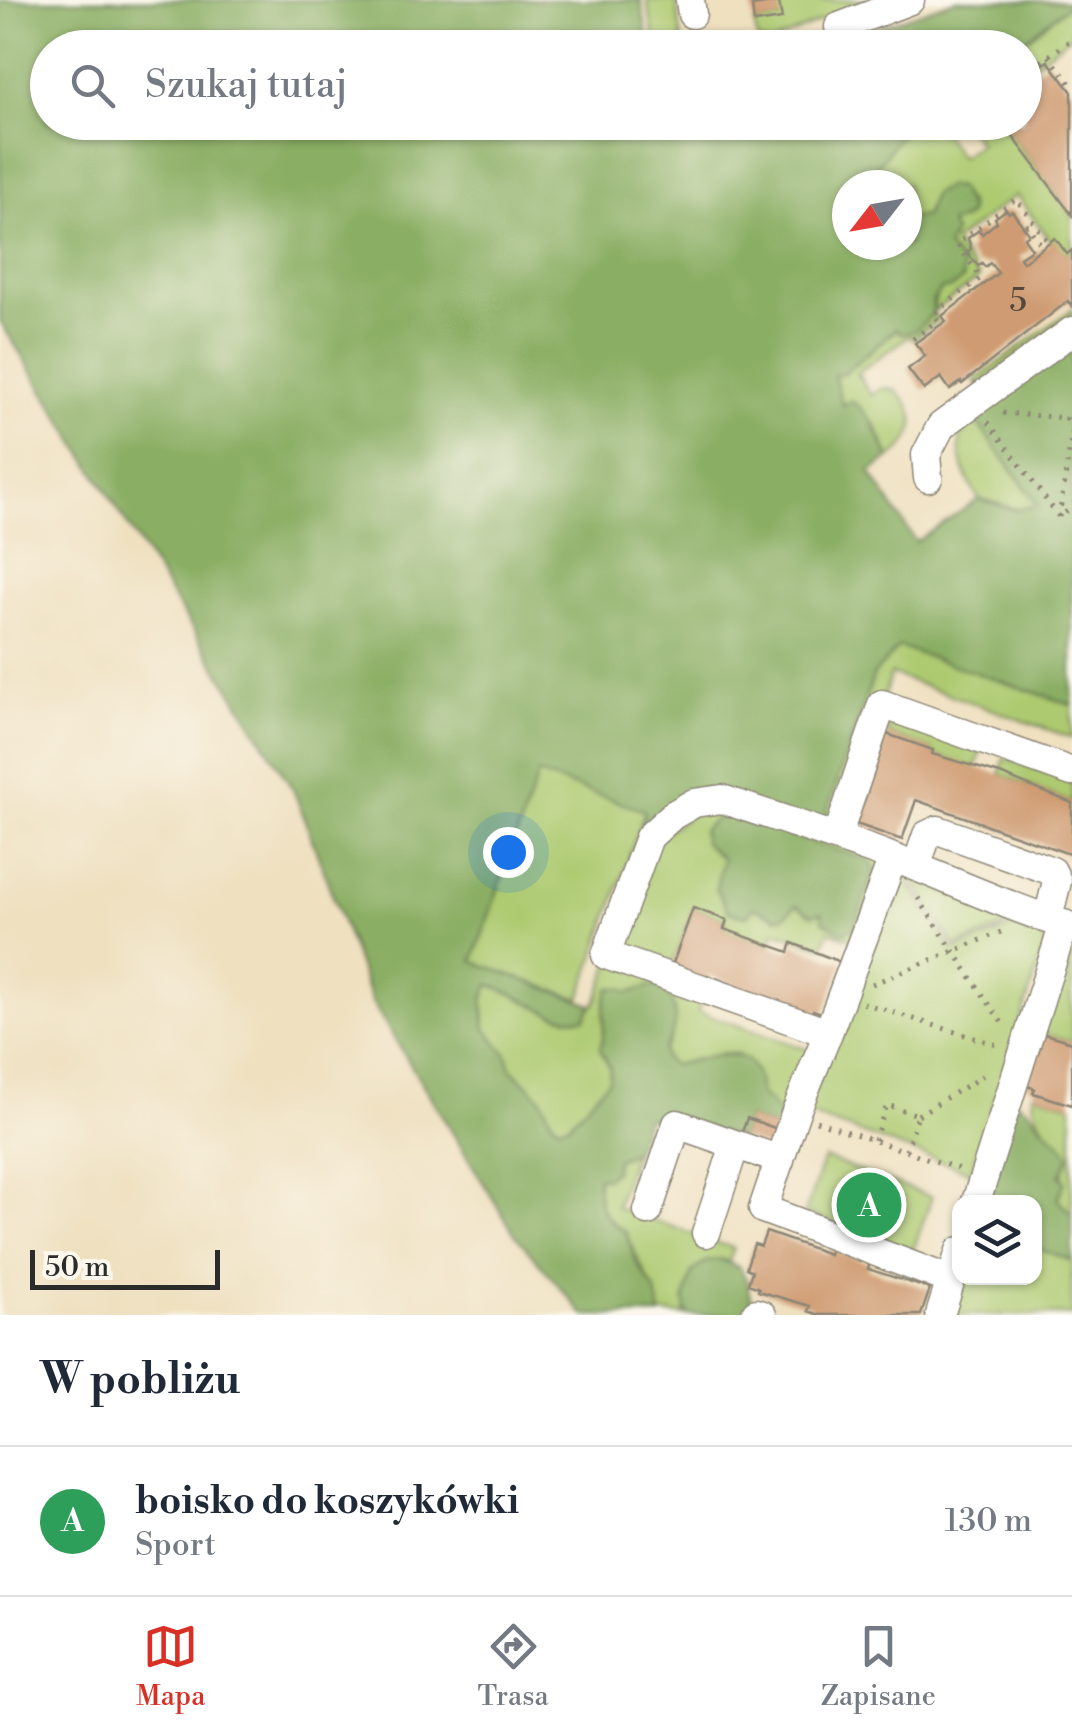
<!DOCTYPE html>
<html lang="pl">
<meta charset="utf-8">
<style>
body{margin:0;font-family:"Libre Bodoni",serif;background:#f6f6f7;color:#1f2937}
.controls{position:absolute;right:30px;bottom:30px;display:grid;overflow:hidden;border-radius:20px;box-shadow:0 2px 8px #0004}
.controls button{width:90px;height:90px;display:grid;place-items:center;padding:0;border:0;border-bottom:2px solid #e0e1e3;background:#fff;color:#1f2937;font:50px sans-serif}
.compass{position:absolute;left:832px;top:170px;width:90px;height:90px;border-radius:50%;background:#fff;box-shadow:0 2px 8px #0004;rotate:239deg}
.scale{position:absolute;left:30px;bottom:25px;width:190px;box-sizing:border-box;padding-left:10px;border:5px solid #2b2b2b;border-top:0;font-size:28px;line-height:35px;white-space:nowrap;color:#2b2b2b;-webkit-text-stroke:8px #fbf7ec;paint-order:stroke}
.you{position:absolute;left:508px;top:852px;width:35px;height:35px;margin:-25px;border:8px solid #fff;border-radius:50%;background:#1a73e8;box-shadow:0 0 0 15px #1a73e833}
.badge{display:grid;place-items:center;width:65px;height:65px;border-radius:50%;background:#d93025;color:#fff;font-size:32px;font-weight:700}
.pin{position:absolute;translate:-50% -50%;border:5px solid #fff;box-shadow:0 2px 10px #0006}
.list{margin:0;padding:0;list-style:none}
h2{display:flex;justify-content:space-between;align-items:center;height:130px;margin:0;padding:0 40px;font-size:42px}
h2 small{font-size:32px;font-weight:400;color:#747a83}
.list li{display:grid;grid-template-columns:65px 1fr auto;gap:30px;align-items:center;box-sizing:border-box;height:150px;padding:0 40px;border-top:2px solid #e0e1e3}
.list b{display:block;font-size:38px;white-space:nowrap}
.list p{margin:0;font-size:32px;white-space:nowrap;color:#747a83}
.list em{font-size:32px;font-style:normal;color:#747a83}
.icon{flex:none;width:55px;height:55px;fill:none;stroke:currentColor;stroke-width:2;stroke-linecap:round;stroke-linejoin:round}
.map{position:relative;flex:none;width:1072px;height:1315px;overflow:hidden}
.search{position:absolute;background:#fff;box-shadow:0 2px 8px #0004;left:30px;right:30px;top:30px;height:110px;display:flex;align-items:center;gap:25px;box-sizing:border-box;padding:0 35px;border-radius:55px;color:#747a83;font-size:38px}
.sheet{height:280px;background:#fff}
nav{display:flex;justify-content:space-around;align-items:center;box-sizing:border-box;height:140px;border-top:2px solid #e0e1e3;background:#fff;font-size:28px;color:#747a83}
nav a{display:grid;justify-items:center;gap:5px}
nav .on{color:#d93025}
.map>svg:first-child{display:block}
</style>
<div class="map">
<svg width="1072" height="1315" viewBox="0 0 1072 1315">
<rect width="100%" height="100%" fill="#fbf7ec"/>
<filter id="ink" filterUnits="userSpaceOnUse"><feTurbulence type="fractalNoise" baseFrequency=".01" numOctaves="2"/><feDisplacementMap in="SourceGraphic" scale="20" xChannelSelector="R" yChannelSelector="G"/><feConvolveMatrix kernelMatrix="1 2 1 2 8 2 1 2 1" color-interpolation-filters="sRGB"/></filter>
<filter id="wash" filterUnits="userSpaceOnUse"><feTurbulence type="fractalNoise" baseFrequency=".0048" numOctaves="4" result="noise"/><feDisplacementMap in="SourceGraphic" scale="40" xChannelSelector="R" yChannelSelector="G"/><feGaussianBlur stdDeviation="2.25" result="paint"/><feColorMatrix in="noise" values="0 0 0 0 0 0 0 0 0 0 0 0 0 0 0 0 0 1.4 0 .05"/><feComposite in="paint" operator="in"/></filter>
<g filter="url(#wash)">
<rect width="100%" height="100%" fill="#efe0c0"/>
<!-- green -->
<path fill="#adca71" stroke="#6c7a4e" stroke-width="2.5" d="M647 0H676L683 47H656Z
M772 0H867L770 44 758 41 754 23 781 19Z
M1072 2V35L1025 70 1024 48H1016Z
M919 123H954L942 132 960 157 979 143 964 123H1002L1072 215V250L1067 254 1051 241 1016 195 954 242 979 278 933 312 936 295 962 264 947 248 950 223 968 216 969 204 947 186 933 195 925 216 907 218V185L865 183 898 138Z
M1072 309V317L978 386 974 381Z
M933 314 938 320 913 339 909 336 857 373 871 395 882 388 894 389C923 412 918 439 890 458L875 424 842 405 834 374H843L897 329 915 331Z
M973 417 1038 505C1018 516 1000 501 979 499 963 474 948 442 973 417Z
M899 647 1072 705V738L891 674 839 833 822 826 874 674Z
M891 720 981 752 976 768 932 754V750L887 734Z
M1005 757 1072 782V803L1000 774Z
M538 773 645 811 580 999 473 962Z
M708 803 887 861 857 941 829 931 823 947 775 931 770 945 724 929 727 920 693 908 670 971 612 952 652 841Z
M905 867 1032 916 955 947Z
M901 870 953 951 1034 919 1051 927 971 1172 804 1113Z
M1072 935V1042L1041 1033Z
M611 962 705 992 698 1012 810 1050 783 1123 760 1093 755 1070 737 1054 724 1053 673 1065 665 1059 651 986 629 993 604 1018 605 1035 600 1048 610 1068 609 1080 569 1124 560 1127 550 1118 542 1099 511 1068 507 1055 485 1027 483 1000 489 984C522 994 550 1023 585 1018L592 1005H595Z
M1033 1093 1072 1105V1213L1057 1199C1065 1185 1059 1172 1069 1157 1053 1131 1032 1126 1033 1093Z
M634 1152 616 1207 733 1248 729 1262 720 1259 685 1312 687 1315 659 1313C655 1283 635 1260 626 1232 603 1218 595 1204 598 1176L616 1159Z
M824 1158 932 1197 913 1251 805 1213Z
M1035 1242 1042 1250 1072 1261V1315H947L960 1278H1034Z"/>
<!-- forest -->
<path fill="#8aae63" stroke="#5a6c47" stroke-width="2.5" d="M0 0H641L649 47 48 48V122H665L680 134 701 129 708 122 919 123 898 138 866 182 867 185H847V245H907V218L925 216 933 194 947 186 959 188 970 211 963 220 950 223 954 233 947 247 962 264 963 279 952 288 941 290 933 300V314L915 331 902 334 896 329 843 374 834 375 842 405 851 401C875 415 876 436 890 458L870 472 916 542 979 499 1015 510 1038 505 973 417 1072 342V705L899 647 874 674 822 826 721 794 639 829 645 811 538 774 473 961 592 1005 585 1018C550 1023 522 993 489 985L483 1000 485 1027 507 1055 511 1068 542 1099 550 1118 559 1127 569 1124 609 1080 610 1068 600 1048C608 1028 599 1007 610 988H621L629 993 651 986 665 989C679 1009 678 1031 663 1050L665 1059 673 1065C710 1059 757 1035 760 1093 771 1105 784 1113 783 1131L747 1118 740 1138 683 1121 668 1113 646 1119 634 1152 616 1159 614 1171 606 1178 598 1177C595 1204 603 1218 626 1232L635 1260 656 1292 661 1315H584L516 1236 372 1002 294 791 0 321Z
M955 0 1072 2 1016 47 795 48 806 43 847 38Z
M727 815 868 860 875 868 854 928 843 932 823 921 822 912C808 919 808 910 796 905L785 916 778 918 754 907 747 916 729 912 716 888 722 859 704 843 702 830 715 819Z
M1016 1101C1034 1111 1033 1118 1047 1131 1057 1141 1064 1143 1069 1157L1060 1176 1065 1182 1057 1199 1072 1213V1261L1042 1250 1035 1242 1034 1202H983Z
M720 1259 740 1268 748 1284 752 1308 747 1315H687L684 1300 692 1272 708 1261Z"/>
<g id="blocks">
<!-- building -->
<path fill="#cf9b72" d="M779 2 782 19 754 23 752 6Z
M1048 61 1072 92V215L1002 122H1024V78Z
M1006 210 1009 213 1012 211 1029 234 1024 238 1032 249 1020 257 1023 262 1055 238 1067 254 1072 250V306L1068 301 962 384 961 382 950 390 941 377 924 390 908 369 925 356 915 343 946 321 942 316 998 273 990 263 985 267 982 263 978 266 967 252 971 249 968 238 979 230 982 234 997 222 995 218Z
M887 734 933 750 932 754 1000 774 1072 803V855L916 800 902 840 856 824Z
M693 908 727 920 724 929 789 952 792 943 843 963 824 1014 813 1010 811 1015 708 975 705 983 670 971Z
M1041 1033 1072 1042V1105L1033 1093 1035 1089 1023 1084Z
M747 1118 783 1131 775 1151 740 1138Z
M766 1232 829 1254 830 1249 870 1263 868 1269 930 1289 921 1315H819L808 1311 810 1306 758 1291 759 1288 748 1284 752 1271 746 1268 754 1244 761 1246Z"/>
</g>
</g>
<g filter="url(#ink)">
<use href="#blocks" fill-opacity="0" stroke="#8d8676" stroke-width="2.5"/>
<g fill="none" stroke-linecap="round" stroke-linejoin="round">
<defs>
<path id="minor" d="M690 0 692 14
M839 27 910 0
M928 478 926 455 941 426 1072 331
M837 837 882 704 1072 772
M893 858 828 1033 606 955 649 837 673 815 694 803 722 799C778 818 835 836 891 857 951 880 1010 908 1072 927
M916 867 927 835 938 830 1052 871 1057 881 1048 919
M828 1033 795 1114 763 1209 950 1280
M976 1202 1064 924
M648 1211 677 1124 780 1160
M706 1233 735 1145
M756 1313 762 1315
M940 1315 960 1251"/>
</defs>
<!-- minor casing -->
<use href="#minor" stroke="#8d8676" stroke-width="31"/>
<!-- path -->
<path stroke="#8d8676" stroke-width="5" stroke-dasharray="2.5 8" stroke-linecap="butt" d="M1049 56 1072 86
M1024 74 1072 39
M953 127 960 122
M913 339 938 320 933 314 981 278 957 244 1016 199 1046 239 1040 243 1027 225 1024 227
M1072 409 1066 418 1072 428
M1003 413 1066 418
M988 422 1059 517 1072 508
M1059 517 1072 433
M918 898 1004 1026
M872 984 1006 930
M863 1003 1000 1046
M918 1115 989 1072
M816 1121 962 1170
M874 1140 887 1105 918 1115 906 1151"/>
<!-- minor -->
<use href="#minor" stroke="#fff" stroke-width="28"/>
</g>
</g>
<g text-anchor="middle" stroke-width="8" stroke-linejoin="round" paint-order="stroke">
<!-- number labels -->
<g font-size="32" fill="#54473d">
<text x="1018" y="311">5</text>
</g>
</g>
</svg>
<div class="controls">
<button><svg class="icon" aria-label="layers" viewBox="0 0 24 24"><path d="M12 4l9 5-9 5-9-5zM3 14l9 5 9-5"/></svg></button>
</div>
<svg class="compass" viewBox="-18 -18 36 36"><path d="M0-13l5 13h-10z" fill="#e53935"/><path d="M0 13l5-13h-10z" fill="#747a83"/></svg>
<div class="scale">50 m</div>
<div class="you"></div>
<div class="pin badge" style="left:869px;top:1205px;background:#2e9e5b">A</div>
<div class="search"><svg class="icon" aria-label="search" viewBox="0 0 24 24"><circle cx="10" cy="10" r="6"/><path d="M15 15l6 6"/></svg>Szukaj tutaj</div>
</div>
<section class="sheet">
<h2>W pobliżu<small></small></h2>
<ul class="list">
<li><span class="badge" style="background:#2e9e5b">A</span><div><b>boisko do koszykówki</b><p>Sport</p></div><em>130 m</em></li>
</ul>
</section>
<nav>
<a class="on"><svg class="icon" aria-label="map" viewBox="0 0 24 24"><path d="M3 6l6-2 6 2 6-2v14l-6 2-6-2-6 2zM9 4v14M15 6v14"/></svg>Mapa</a>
<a><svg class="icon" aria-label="directions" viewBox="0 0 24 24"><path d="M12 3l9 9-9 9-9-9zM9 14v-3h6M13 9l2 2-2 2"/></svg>Trasa</a>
<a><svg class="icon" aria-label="saved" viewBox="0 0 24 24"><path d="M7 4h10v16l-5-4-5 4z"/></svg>Zapisane</a>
</nav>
